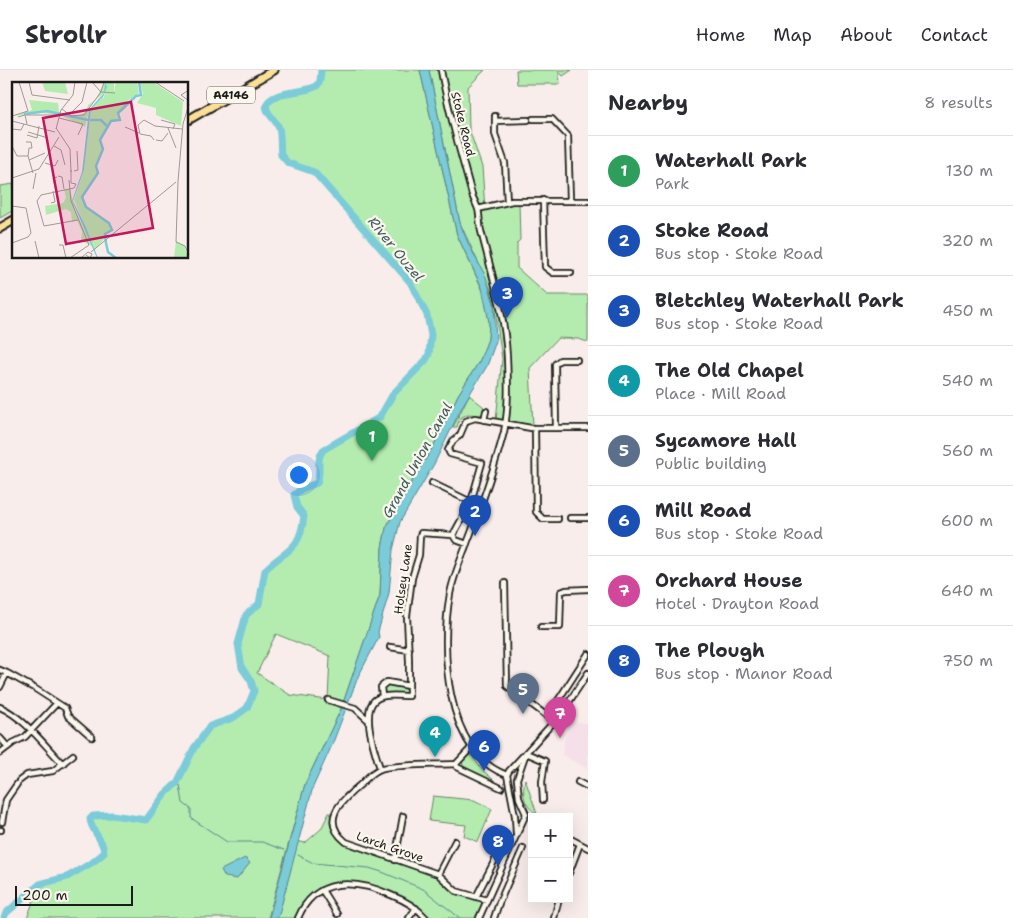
<!DOCTYPE html>
<meta charset="utf-8">
<style>
body{margin:0;font-family:"Shantell Sans",sans-serif;background:#f2f2f3;color:#2b2b33}
.controls{position:absolute;right:15px;bottom:15px;display:grid;overflow:hidden;border-radius:0px;box-shadow:0 5px 20px #0002}
.controls button{width:45px;height:45px;display:grid;place-items:center;padding:0;border:0;border-bottom:1px solid #e1e1e2;background:#fff;color:#2b2b33;font:25px sans-serif}
.scale{position:absolute;left:15px;bottom:12px;width:118px;box-sizing:border-box;padding-left:5px;border:2px solid #1c1c1c;border-top:0;font-size:14px;line-height:18px;white-space:nowrap;color:#1c1c1c;-webkit-text-stroke:4px #fbf7ec;paint-order:stroke}
.you{position:absolute;left:298px;top:404px;width:18px;height:18px;margin:-12px;border:4px solid #fff;border-radius:50%;background:#1a73e8;box-shadow:0 0 0 8px #1a73e833}
.badge{display:grid;place-items:center;width:32px;height:32px;border-radius:50%;background:#0b8043;color:#fff;font-size:16px;font-weight:700}
.pin{position:absolute;translate:-50% -41px;filter:drop-shadow(0 1px 2px #0008)}
.pin::after{content:'';position:absolute;top:26px;width:18px;height:15px;background:inherit;clip-path:polygon(0 0,100% 0,50% 100%)}
.list{margin:0;padding:0;list-style:none}
h2{display:flex;justify-content:space-between;align-items:center;height:65px;margin:0;padding:0 20px;font-size:21px}
h2 small{font-size:16px;font-weight:400;color:#7c7c81}
.list li{display:grid;grid-template-columns:32px 1fr auto;gap:15px;align-items:center;box-sizing:border-box;height:70px;padding:0 20px;border-top:1px solid #e1e1e2}
.list b{display:block;font-size:19px;white-space:nowrap}
.list p{margin:0;font-size:16px;white-space:nowrap;color:#7c7c81}
.list em{font-size:16px;font-style:normal;color:#7c7c81}
.map{position:relative;flex:none;width:588px;height:848px;overflow:hidden}
header{display:flex;align-items:center;gap:30px;box-sizing:border-box;height:70px;padding:0 25px;background:#fff;border-bottom:1px solid #e1e1e2}
header strong{font-size:24px}
nav{display:flex;gap:28px;margin-inline-start:auto;font-size:18px}
main{display:flex}
aside{flex:1;background:#fff}
.map>svg:first-child{display:block}
</style>
<header>
<strong>Strollr</strong>
<nav><a>Home</a><a>Map</a><a>About</a><a>Contact</a></nav>
</header>
<main>
<div class="map">
<svg width="588" height="848" viewBox="0 0 588 848">
<rect width="100%" height="100%" fill="#f8edeb"/>
<filter id="ink" filterUnits="userSpaceOnUse"><feTurbulence type="fractalNoise" baseFrequency=".02" numOctaves="2"/><feDisplacementMap in="SourceGraphic" scale="10" xChannelSelector="R" yChannelSelector="G"/><feConvolveMatrix kernelMatrix="1 2 1 2 8 2 1 2 1" color-interpolation-filters="sRGB"/></filter>
<g filter="url(#ink)">
<!-- built -->
<path fill="#f5e0ea" d="M568 651 588 653V699L562 685Z"/>
<!-- green -->
<path fill="#b4ecaf" stroke="#688466" fill-rule="evenodd" d="M323 0H420L457 165 484 223 489 252 488 269 480 290 458 325 433 377 398 434 386 458 382 478 380 525 341 639 305 714 268 848H27L40 814C65 808 85 800 104 783 104 769 91 762 90 749L93 746 111 745 146 750 165 724 177 713 194 678 210 656 233 648 247 638 254 621 251 611 242 598 238 574 246 545 259 534 265 500C286 480 300 480 304 446L297 437 294 425 301 419 317 413C322 402 315 390 323 380L380 347 393 324 426 290 429 284 431 265 427 245 410 212 314 103 288 93 281 85 278 57 268 46 266 40 268 33 273 27 317 16ZM276 564 330 586 328 630 290 625 257 603Z
M429 0H485L468 17 469 59 482 97 485 139 519 133 520 170 517 173V198L547 225H588V272L578 269 558 268 530 298 533 356 496 351 502 289 494 233 491 220 460 153Z
M516 0H572L563 6 559 2 560 14H517Z
M14 114V140L0 148V116Z
M469 325 484 337 482 345 467 344 459 349 457 357H453Z
M387 613 406 618V622L403 624H383V617Z
M467 685 472 686 482 700 494 710H490L464 698 462 692Z
M525 709 537 744C523 735 522 724 525 709Z
M433 726 474 730 492 739 478 772 464 766 466 755 429 751Z
M329 743H332C332 757 335 767 347 776L435 806 454 824 481 831 482 834 476 846 479 848H429C409 821 342 800 313 822 305 828 300 839 296 848H278L297 771 305 773 321 759Z"/>
<!-- water -->
<path fill="#7ccbd8" stroke="#56858d" d="M420 0H429L460 153 468 173 486 207 494 233 496 271 487 296 463 335 434 394 400 452 393 480 389 523 378 562 379 567 358 607 332 675 313 717 278 848H269L305 714 341 639 380 525 382 478 386 458 398 434 433 377 458 325 480 290 488 269 489 252 482 218 457 165Z
M245 788 250 793 237 809 225 807 221 800Z"/>
<g fill="none" stroke-linecap="round" stroke-linejoin="round">
<!-- stream -->
<path stroke="#56858d" stroke-width="1" d="M175 714 180 715 183 733 191 739V748L227 772H262L284 780
M298 785 313 793 369 798 382 802 423 819 460 848"/>
<!-- river -->
<path stroke="#7ccbd8" stroke-width="7" d="M4 848 6 843 40 814 67 807 93 792 104 783C104 769 91 762 90 749L93 746 112 745 146 750 165 724 177 713 194 678 210 656 233 648 247 638 254 621 251 611 242 598 238 574 246 545 259 534 265 500C286 479 300 482 304 446L297 437 294 425 301 419 317 413C322 402 315 391 323 380L380 347 393 324 426 290 429 284 431 265 427 245 410 212 314 102 288 93 281 85C280 77 281 66 279 58 276 48 252 35 279 25 291 21 305 22 317 16L320 11 321 0"/>
<defs>
<path id="minor" d="M441 0C448 41 460 81 471 121 472 127 476 133 478 139 480 146 479 154 481 161 491 202 505 244 507 287 508 311 509 338 504 362 495 396 483 430 471 463 464 482 454 503 450 524 440 579 445 683 507 705
M495 46V64L505 93 507 132
M533 49H552L568 66 570 130
M495 51 528 50
M543 130 545 197 553 203H571
M478 139 512 131H588
M484 350 486 341
M535 358 536 442 543 449H558
M556 358 555 294 560 290H577
M432 413 471 432
M570 448H588
M467 474 456 470 453 465 471 432 482 393 450 384 448 380 453 371 460 365 466 351 475 348 531 358H588
M505 513 507 616 555 652
M541 557H560L561 522 566 520 588 519
M390 577 409 580
M409 591 407 546 412 508 419 485 420 465 421 463 453 465
M0 600 7 603 0 617
M7 603 32 617
M409 616V593
M34 618 65 638 68 646 92 667
M328 630 355 638 367 649
M0 637C25 648 44 675 63 694
M548 646 588 584
M0 668 8 677
M471 678 456 694C432 695 407 694 383 698 374 700 367 708 361 714 343 730 318 749 346 772L438 804 456 821 487 830
M0 683 13 673 25 667 57 633
M526 683 545 691 542 712 543 730
M456 694 457 697 501 718
M380 698C375 682 357 633 381 627 389 624 400 626 409 626V616L387 612 381 617 382 626
M507 705 509 701 561 644 588 603
M507 705 515 746 516 764
M19 711 27 705 53 701 73 685
M578 712 588 717
M2 752 6 730 17 714
M0 760H1
M569 768 588 778
M395 790 403 746
M569 803 580 774
M438 804 455 771
M322 820 337 844
M476 827 500 780 501 766
M298 848C315 807 355 809 391 825 404 830 417 837 426 848
M409 848 416 838
M479 848 526 744 519 728 517 709 526 683
M494 848 499 833 523 778
M554 848 559 829"/>
<path id="highway" d="M188 50 274 0
M0 158 14 150"/>
</defs>
<!-- minor casing -->
<use href="#minor" stroke="#1c1c1c" stroke-width="8"/>
<!-- highway casing -->
<use href="#highway" stroke="#1c1c1c" stroke-width="11"/>
<!-- minor -->
<use href="#minor" stroke="#fbf7ec" stroke-width="4.5"/>
<!-- highway -->
<use href="#highway" stroke="#fadf96" stroke-width="7"/>
</g>
</g>
<g text-anchor="middle" stroke-width="4.5" stroke-linejoin="round" paint-order="stroke">
<!-- shield labels -->
<rect fill="#fbf7ec" stroke="#5f5e5a" stroke-width="1" x="207" y="16.5" width="48" height="17" rx="4"/>
<g font-size="11" font-weight="bold" fill="#1c1c1c">
<text x="231" y="29">A4146</text>
</g>
<!-- street labels -->
<g font-size="12" fill="#1c1c1c" stroke="#fbf7ec">
<text transform="translate(463 54) rotate(76)" y="4">Stoke Road</text>
<text transform="translate(403 509) rotate(-82)" y="4">Holsey Lane</text>
<text transform="translate(390 777) rotate(19)" y="4">Larch Grove</text>
</g>
<!-- water labels -->
<g font-size="14" font-style="italic" fill="#3e595e" stroke="#fbf7ec">
<text transform="translate(396 179) rotate(51)" y="5">River Ouzel</text>
<text transform="translate(417 390) rotate(-61)" y="5">Grand Union Canal</text>
</g>
</g>
<!-- overview -->
<g transform="translate(12 12)">
<rect width="176" height="176" fill="#f8edeb"/>
<path d="M30 0H53L56 12 33 9ZM92 0H102V11L104 0H125L127 11 115 19 114 26 105 33 107 38 99 39 88 58 91 67 84 84 86 91 70 115 74 125 96 140 100 147 83 168 62 118 72 88 79 26 92 15 93 10 79 22 73 45 48 33 30 31 1 34 20 28 17 18 46 21 47 30 65 35 74 30 76 23 84 17ZM128 0H141L171 20 169 44 144 33V26L125 21 131 12ZM52 107H58L63 128 80 164 69 159 70 150 65 138 60 140 59 130 54 127 34 133 33 124 51 121 54 116ZM164 159 172 163 176 176H162Z" fill="#b4ecaf"/>
<path d="M93 0 95 5 91 15 79 27 72 88 61 119 73 143 86 176H85L60 119 70 90 77 28 92 11Z" fill="#7ccbd8"/>
<path fill="none" stroke="#7ccbd8" stroke-width="2.5" d="M12 32 35 29 76 38M78 38H89L96 45M104 176 96 170 94 161 93 152 100 148 97 141 74 125 70 115 86 91 84 84 91 67 88 58 99 39 108 38 106 31 124 14 129 13 127 0"/>
<path fill="none" stroke="#a09998" stroke-width="1" d="M17 0 20 13 58 18M80 0 89 10 103 11M143 0 172 19M177 8 169 13 177 19M50 27 59 34 72 33 89 10 92 0M14 33H47M57 33 70 20 75 0M0 34 16 29 7 0M6 35 13 33 15 42M47 36 71 42 66 53M149 38 163 42 161 47M0 39 43 50M143 44 170 47M113 45 127 51M44 46 58 67 59 90M156 46 164 66M0 47 9 48 12 42M44 47 49 28 61 13 63 0M16 50 36 56M15 53 25 56 27 44M142 58 139 54 128 52 126 43 132 38 143 44M144 58 150 59 156 51M14 60H19L20 66H17L16 74M0 64 5 74H16L21 91M42 64 49 68 53 83M17 78 33 71M33 81 43 84 46 78M59 88V101L64 102 62 106 29 113 25 119 32 144 66 138M62 89 66 88 65 69M46 94 50 95 52 107M0 96 27 87 47 55M57 98 59 119 77 163M166 99 164 160 173 164 177 173M166 99 171 42 177 22M21 107 24 91M44 109 41 96 45 95M39 121 43 120 41 109M0 124 14 126 19 151 16 155 0 161M23 159 27 176M47 163H51L54 176M79 170 164 100M58 176 77 163M69 176 76 170 80 172 78 176 74 173"/>
<path fill="#c2185b" fill-opacity="0.15" stroke="#c2185b" stroke-width="2.5" d="M119 20 141 146 54 162 31 36Z"/>
<rect width="176" height="176" fill="none" stroke="#1c1c1c" stroke-width="2.5"/>
</g>
</svg>
<div class="controls">
<button>+</button>
<button>−</button>
</div>
<div class="scale">200 m</div>
<div class="you"></div>
<div class="pin badge" style="left:372px;top:391px;background:#2e9e5b">1</div>
<div class="pin badge" style="left:475px;top:466px;background:#1a4fb4">2</div>
<div class="pin badge" style="left:507px;top:248px;background:#1a4fb4">3</div>
<div class="pin badge" style="left:435px;top:687px;background:#0f9aa8">4</div>
<div class="pin badge" style="left:523px;top:644px;background:#5c6f8a">5</div>
<div class="pin badge" style="left:484px;top:701px;background:#1a4fb4">6</div>
<div class="pin badge" style="left:560px;top:668px;background:#d1479c">7</div>
<div class="pin badge" style="left:498px;top:796px;background:#1a4fb4">8</div>
</div>
<aside>
<h2>Nearby<small>8 results</small></h2>
<ul class="list">
<li><span class="badge" style="background:#2e9e5b">1</span><div><b>Waterhall Park</b><p>Park</p></div><em>130 m</em></li>
<li><span class="badge" style="background:#1a4fb4">2</span><div><b>Stoke Road</b><p>Bus stop · Stoke Road</p></div><em>320 m</em></li>
<li><span class="badge" style="background:#1a4fb4">3</span><div><b>Bletchley Waterhall Park</b><p>Bus stop · Stoke Road</p></div><em>450 m</em></li>
<li><span class="badge" style="background:#0f9aa8">4</span><div><b>The Old Chapel</b><p>Place · Mill Road</p></div><em>540 m</em></li>
<li><span class="badge" style="background:#5c6f8a">5</span><div><b>Sycamore Hall</b><p>Public building</p></div><em>560 m</em></li>
<li><span class="badge" style="background:#1a4fb4">6</span><div><b>Mill Road</b><p>Bus stop · Stoke Road</p></div><em>600 m</em></li>
<li><span class="badge" style="background:#d1479c">7</span><div><b>Orchard House</b><p>Hotel · Drayton Road</p></div><em>640 m</em></li>
<li><span class="badge" style="background:#1a4fb4">8</span><div><b>The Plough</b><p>Bus stop · Manor Road</p></div><em>750 m</em></li>
</ul>
</aside>
</main>
